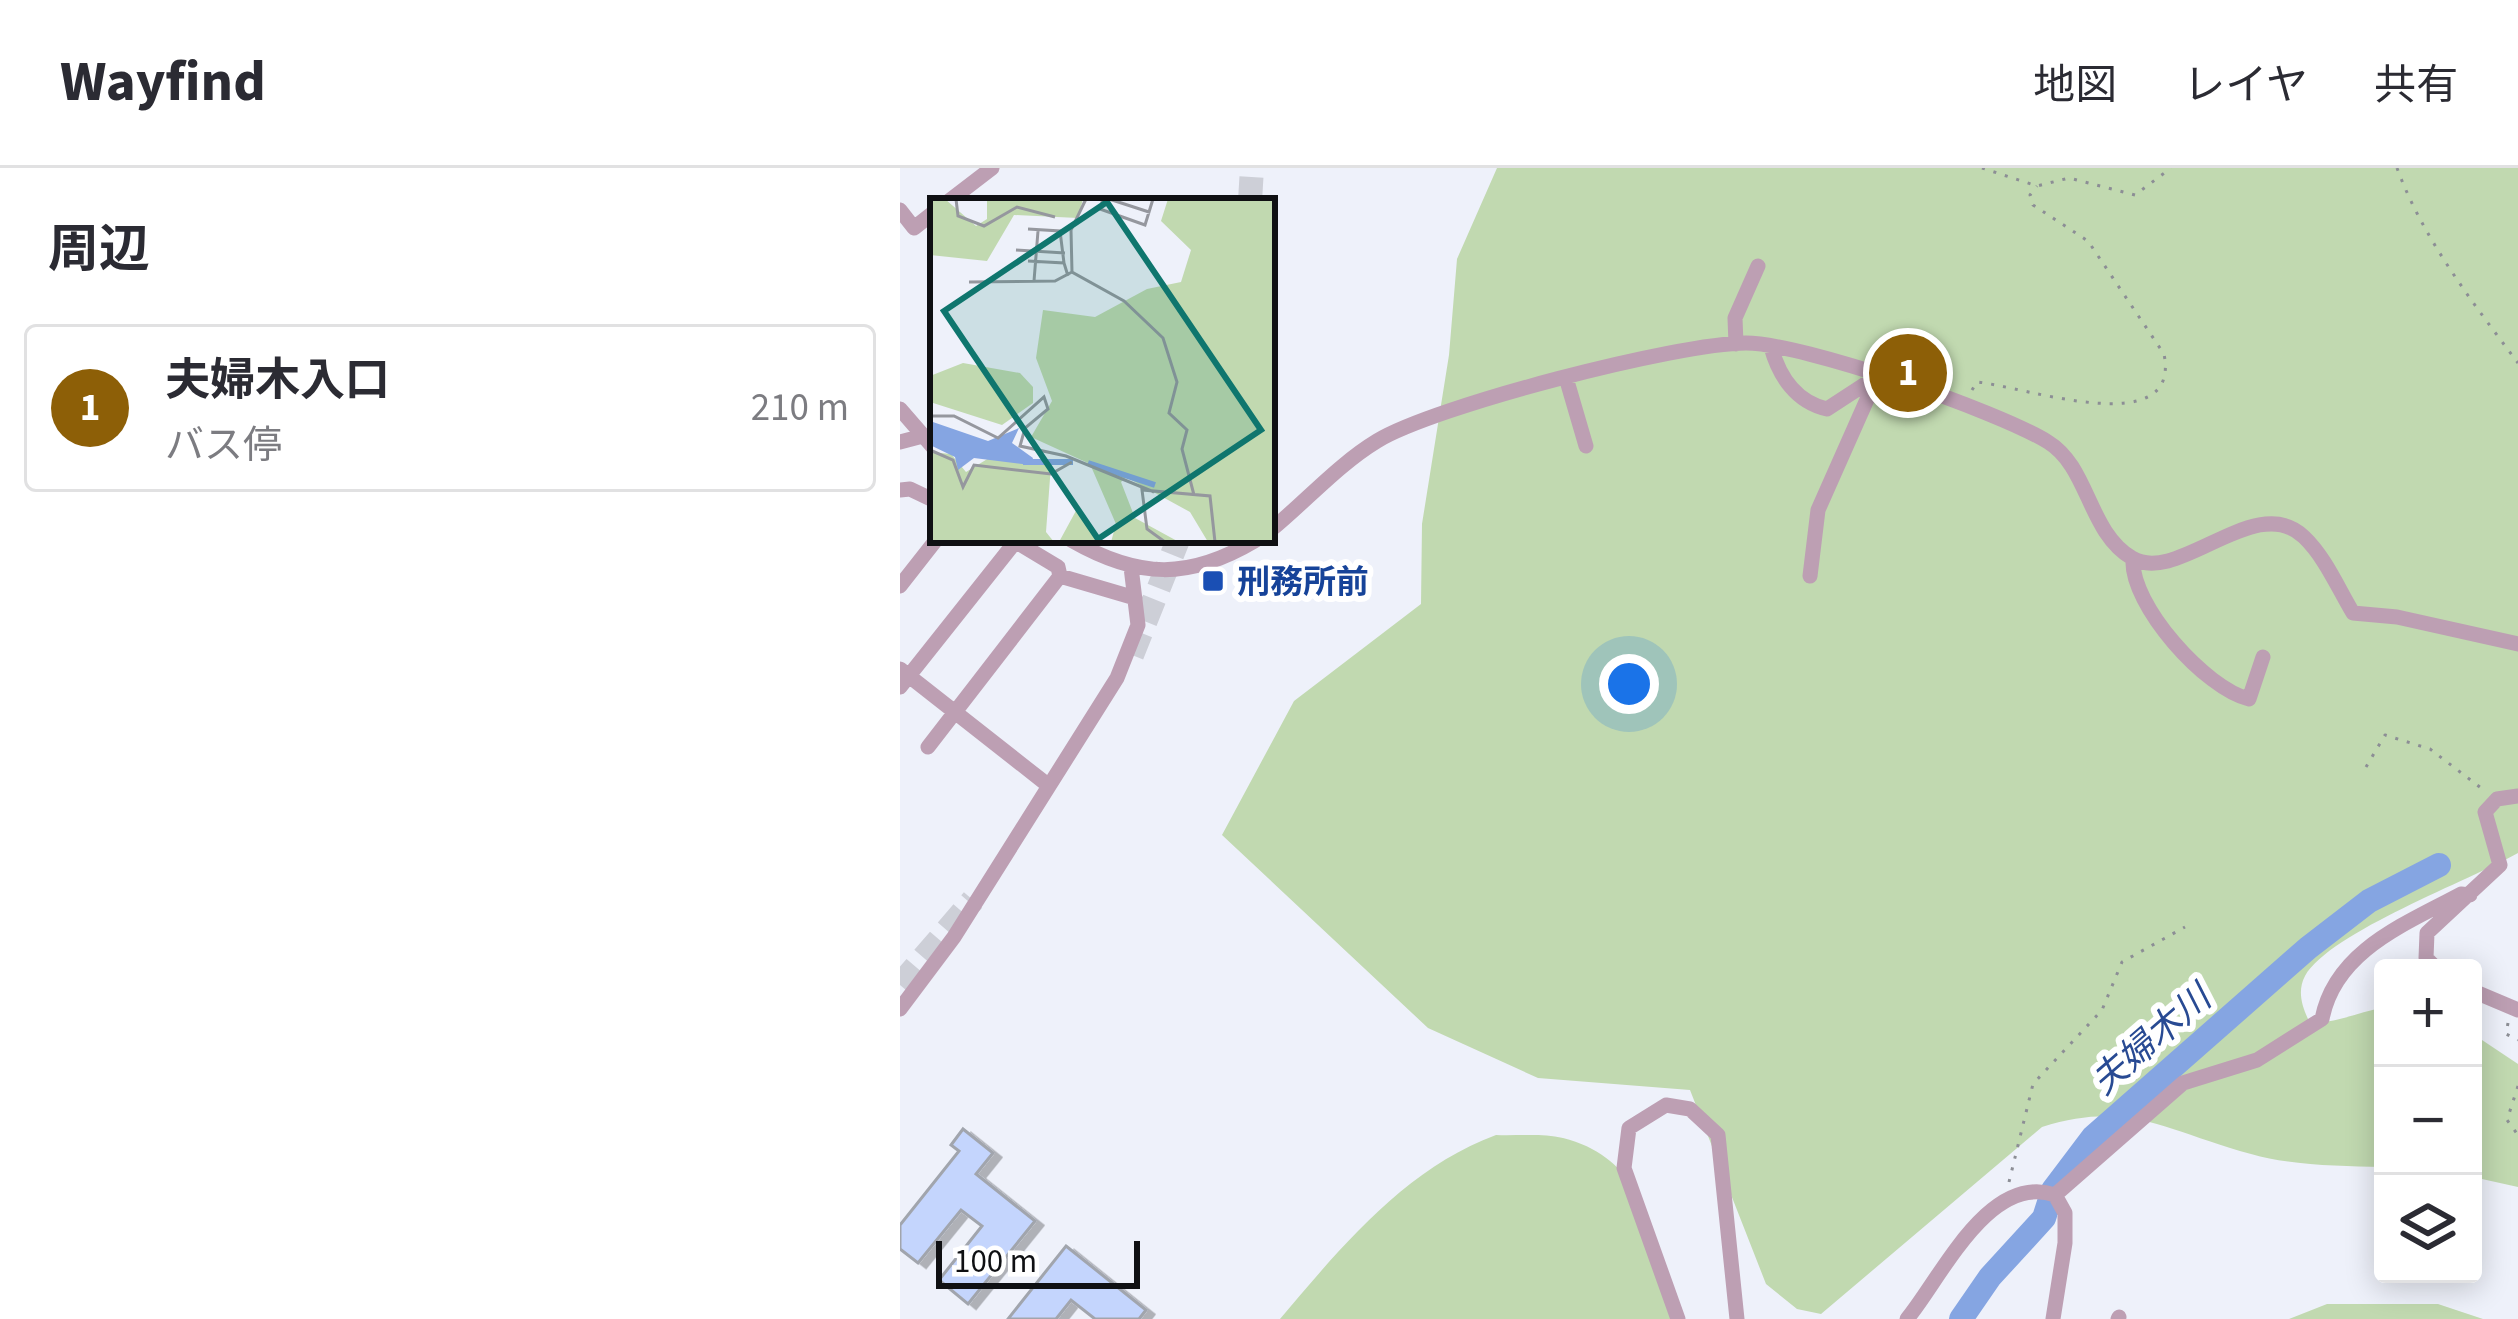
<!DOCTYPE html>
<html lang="ja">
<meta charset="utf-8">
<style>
body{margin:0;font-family:"Source Sans 3","Noto Sans JP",sans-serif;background:#f7f7f7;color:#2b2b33}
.controls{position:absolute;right:36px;bottom:36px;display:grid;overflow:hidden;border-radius:12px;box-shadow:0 6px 30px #0003}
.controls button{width:108px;height:108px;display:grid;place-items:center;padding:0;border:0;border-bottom:3px solid #e1e1e2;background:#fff;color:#2b2b33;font:60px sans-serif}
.scale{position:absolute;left:36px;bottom:30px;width:204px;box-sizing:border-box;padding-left:12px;border:6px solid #0f1013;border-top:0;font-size:33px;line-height:42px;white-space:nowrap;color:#0f1013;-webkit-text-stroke:9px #fff;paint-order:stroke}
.you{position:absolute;left:729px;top:516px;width:42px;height:42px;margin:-30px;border:9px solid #fff;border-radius:50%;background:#1a73e8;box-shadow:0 0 0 18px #1a73e833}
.badge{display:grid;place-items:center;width:78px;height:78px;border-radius:50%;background:#8d5f07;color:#fff;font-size:39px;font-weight:700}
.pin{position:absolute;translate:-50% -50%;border:6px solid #fff;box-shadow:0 3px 12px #0006}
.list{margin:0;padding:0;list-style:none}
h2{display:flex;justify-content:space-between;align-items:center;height:156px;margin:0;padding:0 48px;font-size:51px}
h2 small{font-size:39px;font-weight:400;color:#7c7c81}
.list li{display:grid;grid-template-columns:78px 1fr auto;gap:36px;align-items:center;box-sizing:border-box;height:168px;margin:0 24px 24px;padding:0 24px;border:3px solid #e1e1e2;border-radius:12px}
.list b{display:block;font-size:45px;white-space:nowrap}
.list p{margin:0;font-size:39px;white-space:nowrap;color:#7c7c81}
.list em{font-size:39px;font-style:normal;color:#7c7c81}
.icon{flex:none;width:66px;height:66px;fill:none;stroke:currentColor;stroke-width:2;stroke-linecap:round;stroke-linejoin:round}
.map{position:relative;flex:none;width:1618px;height:1151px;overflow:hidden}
header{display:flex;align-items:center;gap:72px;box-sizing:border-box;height:168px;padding:0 60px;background:#fff;border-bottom:3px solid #e1e1e2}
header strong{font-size:57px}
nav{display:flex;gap:66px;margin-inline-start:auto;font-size:42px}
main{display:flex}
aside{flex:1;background:#fff}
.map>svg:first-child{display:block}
</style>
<header>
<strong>Wayfind</strong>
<nav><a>地図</a><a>レイヤ</a><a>共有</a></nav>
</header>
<main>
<aside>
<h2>周辺<small></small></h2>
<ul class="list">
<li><span class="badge">1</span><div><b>夫婦木入口</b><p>バス停</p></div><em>210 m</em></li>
</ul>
</aside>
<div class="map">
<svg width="1618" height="1151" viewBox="0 0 1618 1151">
<defs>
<filter id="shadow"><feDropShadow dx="8" dy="4.5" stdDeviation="0" flood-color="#0004"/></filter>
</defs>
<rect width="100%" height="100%" fill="#eef1fa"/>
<!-- green -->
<path fill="#c1d9b0" d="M597 0H1618V685C1571 712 1430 764 1405 808 1397 823 1402 839 1409 853 1432 858 1459 843 1483 840V999C1439 998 1394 998 1351 986 1268 964 1230 931 1142 959L921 1146 897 1141 866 1116 790 922 638 910 528 860 322 667 394 533 521 436 522 356 549 187 557 91Z
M1573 866 1618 896V1019L1573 1009Z
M596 967C617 968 642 965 663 970 751 992 755 1077 776 1151H380C441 1079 506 1000 596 967Z
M1427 1136H1538L1583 1151H1389Z"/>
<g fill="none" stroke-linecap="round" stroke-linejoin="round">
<!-- river -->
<path stroke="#85a5e2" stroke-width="24" d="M1061 1151 1090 1109 1144 1050 1153 1022 1193 969 1408 780 1469 733 1539 697"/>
</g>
<!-- building -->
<path fill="#c4d5fd" stroke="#a1a5ad" stroke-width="3" filter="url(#shadow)" d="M63 961 93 985 76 1006 135 1053 68 1136 39 1112 82 1058 61 1042 18 1095 0 1081V1057L59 983 51 977Z
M166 1078 246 1142 239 1151H195L171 1132 156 1151H108Z"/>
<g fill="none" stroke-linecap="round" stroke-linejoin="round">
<!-- highway-tunnel -->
<path stroke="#cdcfd7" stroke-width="24" stroke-dasharray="24 12" stroke-linecap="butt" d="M350 33 352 0
M232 487 278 372
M0 817 73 732"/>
<!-- path -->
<path stroke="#8c8e95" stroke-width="3" stroke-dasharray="3 9" stroke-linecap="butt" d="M1082 0 1137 18 1169 10 1235 27 1271 0
M1497 0C1523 71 1573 135 1618 195
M1072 222 1077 214C1122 218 1282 275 1264 186L1188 73 1133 37 1130 27 1137 18
M1466 599 1485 567 1530 581 1585 623
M1608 855 1606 866 1618 872
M1618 918 1607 952 1618 967
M1109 1014 1133 916 1202 842 1222 794 1285 759"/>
<!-- minor -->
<path stroke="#bd9fb3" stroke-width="15" d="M49 33 92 0
M0 42 14 60 33 45
M836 176 835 150 858 98
M871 179C879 208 896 234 927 241L973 211
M667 213 686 278
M0 241 33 279
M0 274 19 269
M0 322 10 321 33 332
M372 361C406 333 439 296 477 273 534 238 778 175 846 175 902 175 1098 243 1148 274 1189 299 1188 364 1232 390 1278 418 1356 322 1404 369 1425 389 1438 420 1453 445L1497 449 1618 476
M113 372 158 399 160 408
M171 372C239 411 289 412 356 372
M1233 391C1230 437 1306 521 1349 531L1363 489
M910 408 918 342 977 209
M0 418 36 372
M0 501 149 618
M0 519 116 373
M28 579 160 408 235 430
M1536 800 1526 790 1527 765 1600 697 1585 644 1597 631 1618 628
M1573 823 1618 842
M0 841 54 769 217 510 238 457 231 399
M1155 1027 1283 915 1357 892 1422 851C1435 783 1505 756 1561 726L1570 727
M778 1151 724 1000 729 960 766 937 790 941 818 967 837 1151
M1007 1151C1041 1110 1089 1004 1155 1027L1165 1045V1075L1153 1151
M1218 1151 1219 1149"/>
</g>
<!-- markers -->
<rect fill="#1a4fb4" stroke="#fff" stroke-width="4.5" x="301" y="401" width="24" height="24" rx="6"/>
<g text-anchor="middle" stroke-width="12" stroke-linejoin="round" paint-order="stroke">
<!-- transit labels -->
<g font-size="33" font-weight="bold" fill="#164399" stroke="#fff" text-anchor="start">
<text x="337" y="425">刑務所前</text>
</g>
<!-- water labels -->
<g font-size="36" font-style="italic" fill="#284a93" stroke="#fff">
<text transform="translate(1250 871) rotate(-41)" y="13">夫婦木川</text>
</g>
</g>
<!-- overview -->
<g transform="translate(30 30)">
<rect width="345" height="345" fill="#eef1fa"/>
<path d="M0 1H15L46 28 57 21V1H153L148 20 84 17 57 63 0 57ZM238 1H345V344H278L260 314 196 279 191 284 205 320 249 344H181L186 326 160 266 101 239 122 203 106 160 113 112 165 119 217 91 251 84 261 52 231 23ZM33 165 90 175 103 189V205L72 227 0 204V178ZM0 254 21 256 36 274 59 260 121 267 116 334 124 344H0ZM148 309 163 329 166 344H129Z" fill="#c1d9b0"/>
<path d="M0 223 58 243 89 230 82 245 103 260 101 267 44 260 28 272 25 259 0 247Z" fill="#85a5e2"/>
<path fill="none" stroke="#85a5e2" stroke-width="6" d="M93 264H143M158 265 225 287"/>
<path fill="none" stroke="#95979e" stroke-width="3" d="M26 1 28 18 54 28 87 9 125 19M156 1 141 32 142 74 194 103 233 140 247 184 239 215 257 232 252 251 264 297M173 1 170 11 215 27 219 14M179 1 219 14 223 1M98 31 130 33 134 65M86 52 135 55M98 63 134 65 138 78M104 83 108 33M39 84 125 83 142 74M0 218H24L68 240 114 199 118 211 95 230 90 248 136 258 224 294M0 252 23 262 33 289 44 267 121 276 142 264M235 344 217 331 212 292 280 298 285 344"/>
<path fill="#0f766e" fill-opacity="0.15" stroke="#0f766e" stroke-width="6" d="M177 4 331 232 168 341 14 113Z"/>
<rect width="345" height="345" fill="none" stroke="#0f1013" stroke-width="6"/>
</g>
</svg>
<div class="controls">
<button>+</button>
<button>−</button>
<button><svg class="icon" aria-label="layers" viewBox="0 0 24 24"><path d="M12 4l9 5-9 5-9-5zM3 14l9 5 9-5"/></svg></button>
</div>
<div class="scale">100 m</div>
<div class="you"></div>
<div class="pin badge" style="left:1008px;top:205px">1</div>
</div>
</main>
